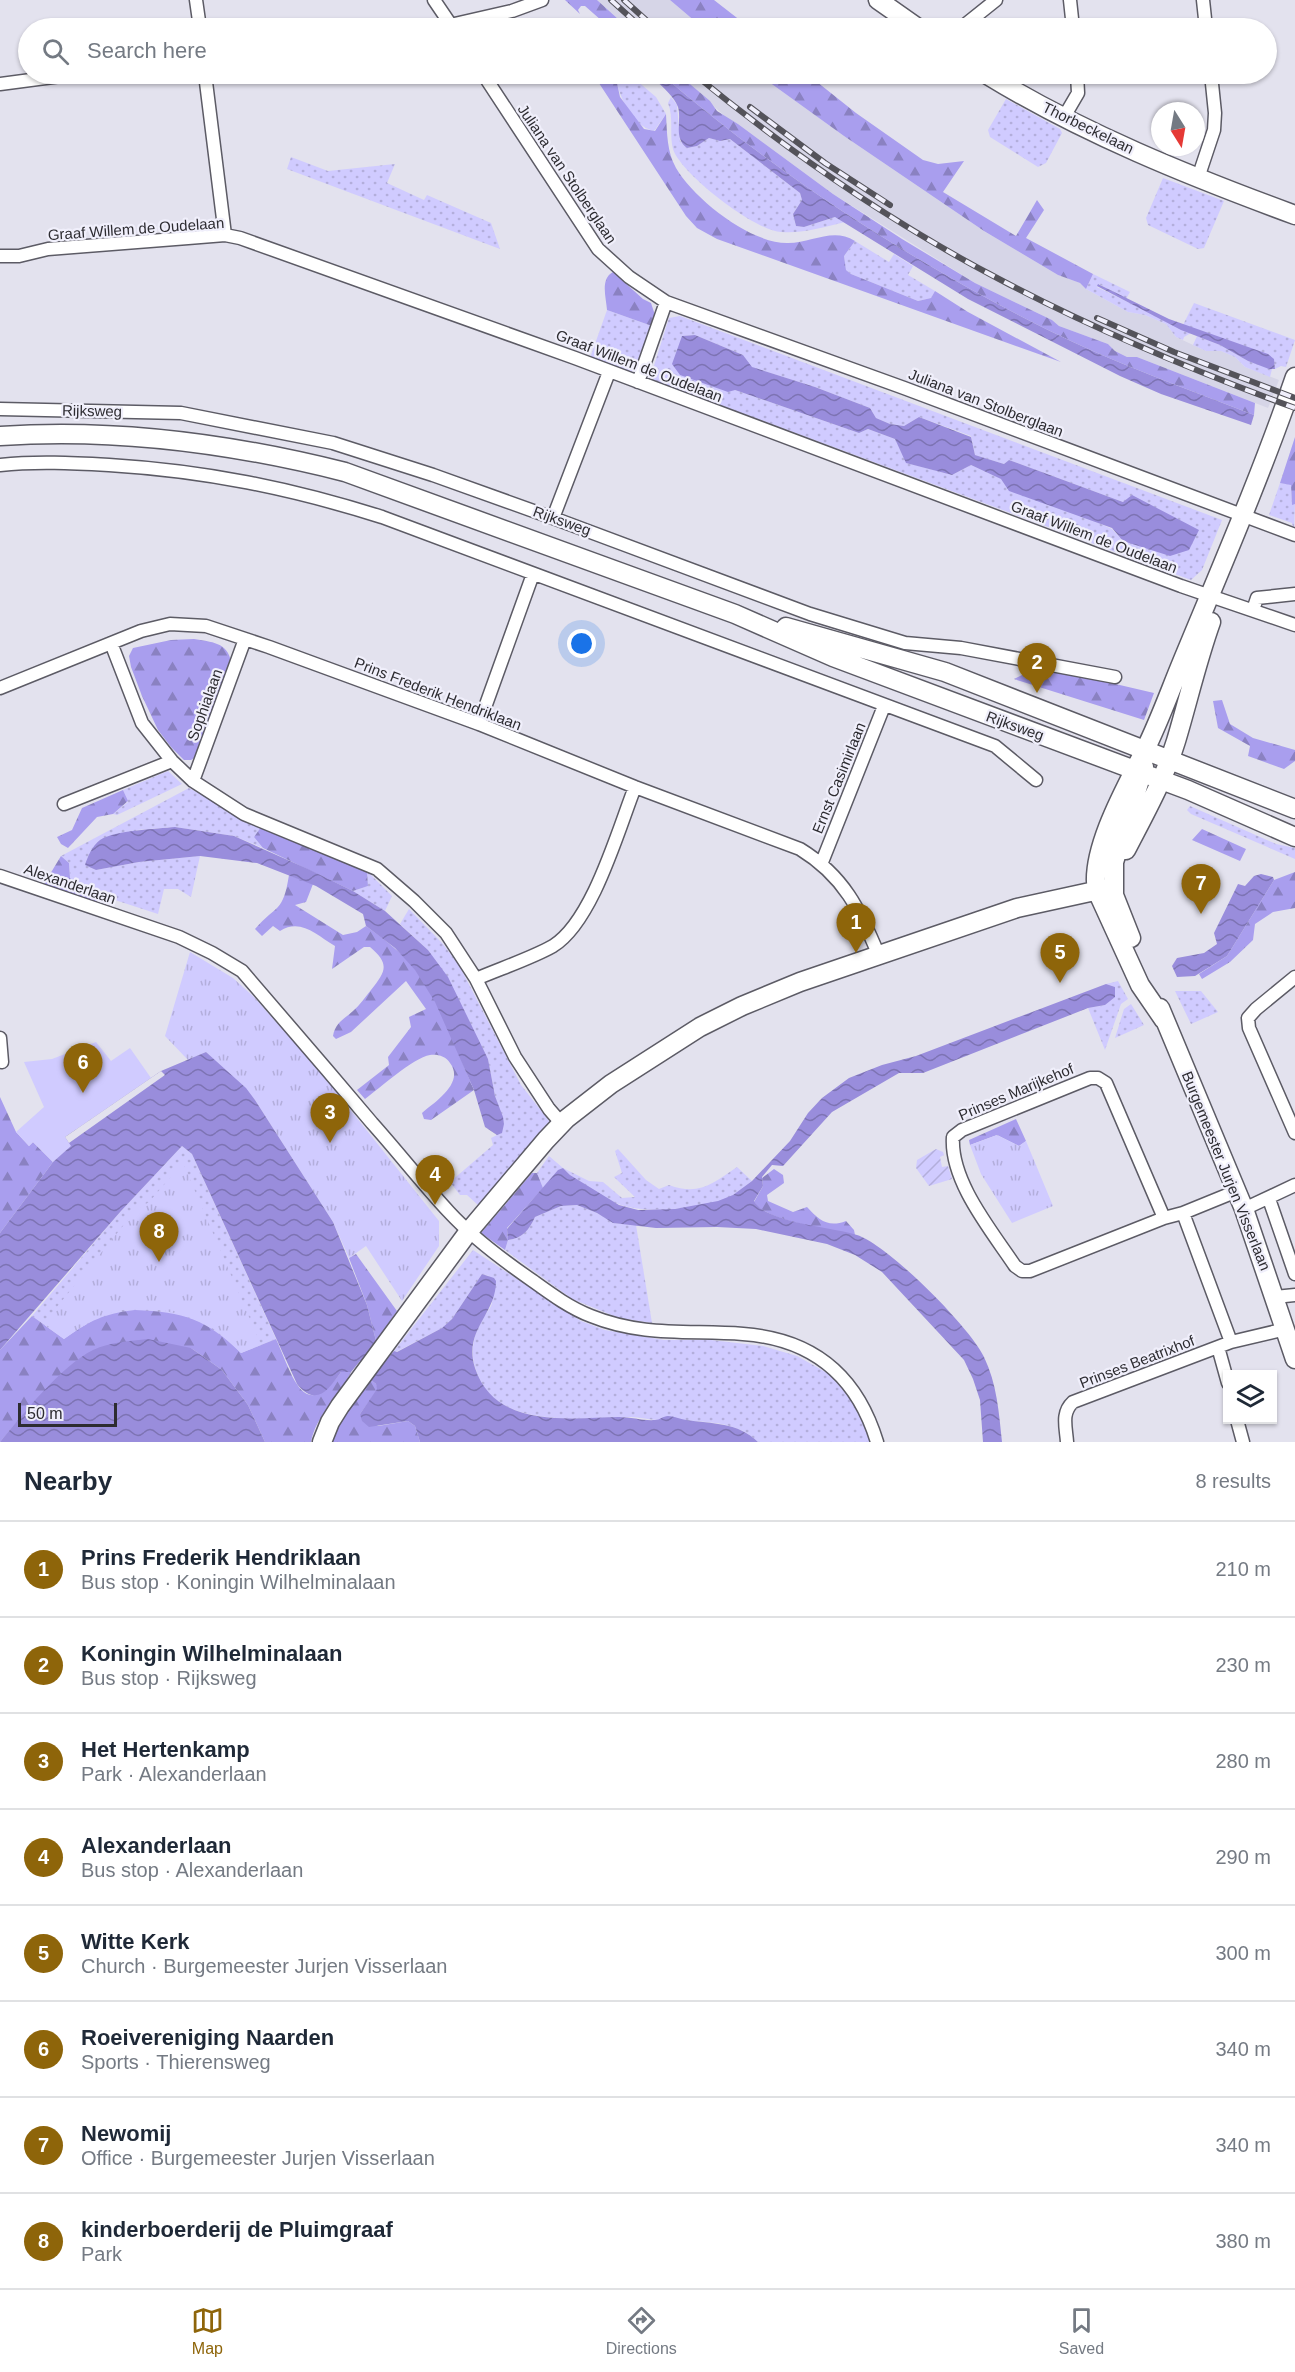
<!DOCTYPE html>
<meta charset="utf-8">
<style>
body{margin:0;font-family:Arial,sans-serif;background:#f6f6f7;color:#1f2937}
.controls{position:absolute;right:18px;bottom:18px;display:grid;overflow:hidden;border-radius:0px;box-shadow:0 2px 4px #0004}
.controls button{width:54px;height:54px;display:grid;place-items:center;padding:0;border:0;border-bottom:2px solid #e0e1e3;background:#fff;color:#1f2937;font:30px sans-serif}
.compass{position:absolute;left:1151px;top:102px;width:54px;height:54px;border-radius:50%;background:#fff;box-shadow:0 2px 4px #0004;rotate:169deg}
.scale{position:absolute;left:18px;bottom:15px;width:99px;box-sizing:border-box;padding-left:6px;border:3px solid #2d2c31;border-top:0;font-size:16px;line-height:21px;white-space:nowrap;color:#2d2c31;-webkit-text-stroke:4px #f0effb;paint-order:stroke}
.you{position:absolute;left:582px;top:644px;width:21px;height:21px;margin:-15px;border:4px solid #fff;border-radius:50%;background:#1a73e8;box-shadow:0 0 0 9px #1a73e833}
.badge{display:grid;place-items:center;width:39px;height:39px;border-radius:50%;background:#8e650a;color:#fff;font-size:20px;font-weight:700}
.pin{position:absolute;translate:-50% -50px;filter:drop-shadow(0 2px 3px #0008)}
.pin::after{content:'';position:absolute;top:32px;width:21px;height:18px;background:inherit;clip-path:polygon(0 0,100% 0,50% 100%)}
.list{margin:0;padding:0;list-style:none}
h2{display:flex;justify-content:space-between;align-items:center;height:78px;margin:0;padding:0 24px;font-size:26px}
h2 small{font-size:20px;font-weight:400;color:#747a83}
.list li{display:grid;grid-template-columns:39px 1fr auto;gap:18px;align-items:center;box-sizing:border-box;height:96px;padding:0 24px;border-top:2px solid #e0e1e3}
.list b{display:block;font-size:22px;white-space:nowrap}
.list p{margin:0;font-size:20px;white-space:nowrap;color:#747a83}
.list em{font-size:20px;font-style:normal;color:#747a83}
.icon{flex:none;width:33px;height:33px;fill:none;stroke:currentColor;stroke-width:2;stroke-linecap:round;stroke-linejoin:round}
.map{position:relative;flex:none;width:1295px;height:1442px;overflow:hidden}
.search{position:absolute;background:#fff;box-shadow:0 2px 4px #0004;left:18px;right:18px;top:18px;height:66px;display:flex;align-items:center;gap:15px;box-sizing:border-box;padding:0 21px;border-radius:33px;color:#747a83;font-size:22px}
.sheet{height:846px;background:#fff}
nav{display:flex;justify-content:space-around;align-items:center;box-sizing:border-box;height:84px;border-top:2px solid #e0e1e3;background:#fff;font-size:16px;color:#747a83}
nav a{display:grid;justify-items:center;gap:3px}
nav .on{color:#8e650a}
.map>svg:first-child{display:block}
</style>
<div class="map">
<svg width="1295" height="1442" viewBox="0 0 1295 1442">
<defs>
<pattern id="grass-dots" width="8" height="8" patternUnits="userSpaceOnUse" patternTransform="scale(1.5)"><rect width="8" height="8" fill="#d0cbff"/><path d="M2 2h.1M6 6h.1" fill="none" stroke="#b3aedb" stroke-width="1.8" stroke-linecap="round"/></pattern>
<pattern id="forest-firs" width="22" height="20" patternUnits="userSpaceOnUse" patternTransform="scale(1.5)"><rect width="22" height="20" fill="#a99eee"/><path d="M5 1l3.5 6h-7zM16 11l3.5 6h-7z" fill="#8a81c1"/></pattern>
<pattern id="park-tufts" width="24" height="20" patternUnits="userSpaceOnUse" patternTransform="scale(1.5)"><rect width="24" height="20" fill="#d0cbff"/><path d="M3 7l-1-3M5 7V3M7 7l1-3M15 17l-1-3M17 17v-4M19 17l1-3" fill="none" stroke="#b3aedb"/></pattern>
<pattern id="garden-furrows" width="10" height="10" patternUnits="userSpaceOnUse" patternTransform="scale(1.5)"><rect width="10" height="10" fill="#d0cbff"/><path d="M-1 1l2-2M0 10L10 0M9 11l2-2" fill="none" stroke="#b3aedb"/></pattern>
<pattern id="water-waves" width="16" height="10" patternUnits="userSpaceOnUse" patternTransform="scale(1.5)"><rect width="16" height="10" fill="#998ddc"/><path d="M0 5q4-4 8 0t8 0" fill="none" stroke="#7d73b3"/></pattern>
</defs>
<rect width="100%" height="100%" fill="#e3e2ee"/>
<!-- built -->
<path fill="#d6d5e7" d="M597 0H670L703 28H628Z
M678 74H758L844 136 984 231 1058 275 1080 283 1086 289 1128 312 1145 315 1166 324 1176 337 1206 351H1221L1235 357 1245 367 1279 380 1268 408 1137 357H1127L1115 351 1108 344 1059 326 1052 320 975 283 833 194 738 124 728 119Z"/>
<!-- grass -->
<path fill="url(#grass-dots)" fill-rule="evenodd" d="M615 74H629L656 97 666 114 654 131C632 126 618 95 615 74Z
M671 97 677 105 680 141 687 148 697 146 709 138 720 141 730 139 800 193 802 200 793 214 796 226 804 227 835 217 845 222C824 227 802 234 781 232 755 231 680 173 673 149 669 134 674 118 668 103Z
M1006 99 1060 129 1062 133 1046 163 1038 167 990 137 988 130Z
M291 157 328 171 395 164 387 183 424 200 427 195 491 223 500 249 287 169Z
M1163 178 1224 201 1204 248 1198 249 1148 225 1146 218Z
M855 241 889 262 894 254 913 266 908 275 935 291 931 298 918 301 851 274 846 270 844 256Z
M1093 274 1130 292 1126 299 1099 284 1097 287 1191 333 1184 337 1183 340 1176 337 1166 324 1145 315 1128 312 1086 289Z
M1194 303 1295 340 1286 367 1281 366 1275 369V364L1205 332 1183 325Z
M607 310 652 326 634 371 628 372 590 358Z
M680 316 1222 520 1202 570 1191 580 653 380 652 372 669 318ZM695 335 743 355 751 367 815 387 870 408 876 418 890 424 904 426 919 417 971 436 975 455 1004 464 1009 460 1123 502V541L1112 529 971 465 952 475 907 463 895 439 868 429 859 433 735 390 682 336Z
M1197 336 1220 345 1248 361 1272 369 1270 377 1245 367 1235 357 1221 351H1206L1193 345Z
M1280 483 1291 484 1292 504H1295L1294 531 1292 523 1269 515Z
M168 771 182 784 117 815 113 814 128 802 123 790Z
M189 788 261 827 254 837 263 848 234 836 175 827 137 830 85 864 96 870 139 862 200 856 191 897 178 889H164L158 914 75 887 70 878 69 863 61 856Z
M1190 806 1276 844 1295 848V859L1191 814 1187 810Z
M367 871 392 896 385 911 353 891 368 886Z
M409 909 442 943 459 965 521 1085 550 1122 549 1130 479 1206 467 1195H460L450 1182 493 1145 491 1138 497 1135 504 1124 495 1096 488 1059 428 950 400 924Z
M1118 981 1128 999 1121 1004 1105 1050 1088 1008 1105 1005 1115 987 1106 984Z
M1175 991H1201L1218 1012 1191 1024Z
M1131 1004 1144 1025 1115 1038 1124 1009Z
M182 1146 192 1154 276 1339 241 1353 64 1339 32 1316 121 1211Z
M618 1149 646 1180 659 1189 669 1185C699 1196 712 1184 737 1167L752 1181C746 1185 740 1191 734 1195 711 1209 646 1214 621 1205 603 1199 586 1185 570 1175L563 1168 543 1188 537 1173 549 1156 563 1168 589 1181 603 1182 622 1198 635 1197 614 1177 622 1173 615 1151Z
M577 1205 597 1213 614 1223 636 1225 652 1323 619 1318 572 1299 505 1250 508 1240C523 1238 529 1230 535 1217L561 1206Z
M473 1250 581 1321 605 1330 664 1340H711L763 1346 797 1356 829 1374 851 1399 864 1423 870 1442H758C733 1417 691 1422 658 1420 649 1420 640 1417 631 1417 580 1417 493 1432 475 1367 470 1350 474 1333 483 1319 485 1314 491 1308 492 1303 493 1295 490 1284 489 1276L482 1274 452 1319 442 1328 396 1352 394 1351Z"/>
<!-- forest -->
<path fill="url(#forest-firs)" d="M565 0H597L628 28H610L585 6H581L578 10 580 14Z
M670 0H714L750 28H703Z
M593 74H615L620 97 644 129 655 131 666 114C667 133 667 152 676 168 694 199 751 244 788 243 812 243 833 227 855 241L844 256 846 270 851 274 918 301 931 298 935 291 968 312 1061 362 717 239 697 228 686 216Z
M661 74H678L710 101 717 111 738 124 833 194 902 239 975 283 1052 320 1059 326 1108 344 1115 351 1127 357H1137L1255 403 1254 415C1185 388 1114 363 1048 330 910 261 778 175 661 74Z
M758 74H807L856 113 923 160 938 164 964 161 943 192 1016 236 1037 200 1044 210 1026 238 1093 274 1086 289 1080 283 1058 275 984 231 844 136Z
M613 272 643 299 651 303 655 315 652 326 607 310C606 297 600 279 613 272Z
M1295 437V504L1292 505 1291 485 1280 483Z
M194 639C211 642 228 642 231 662L196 757 191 760H184L171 747 158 730 142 696 131 667 129 656 133 648 171 640Z
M1047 668 1154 693 1144 720 1014 679 1030 671Z
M1222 700 1230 724 1253 738 1295 750V761L1284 769 1248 756 1250 746 1218 728 1213 701Z
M123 790 128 801 113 814 97 817 68 848 61 844 57 837 72 830 82 808Z
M261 827 367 871 368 886 353 891 263 848 254 837Z
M1202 829 1246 849 1240 861 1192 840Z
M61 856 69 863 70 878 75 886 101 895 96 903 44 884Z
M1295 872V908L1273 912 1255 924 1253 940 1230 962 1202 979 1199 974 1227 956 1274 880Z
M289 875 313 884 306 902 295 905 343 935 357 932 366 926C384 939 401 952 415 969 442 1004 456 1050 474 1090L431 1120 424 1119 422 1113C435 1102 465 1083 450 1063 446 1056 437 1054 430 1055 413 1058 380 1088 365 1099L357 1090 389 1065 388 1057 411 1027 409 1017 426 1009 406 981 351 1032 336 1039 333 1036C335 1023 344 1019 353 1011 360 1005 365 997 371 990 386 971 390 964 370 947H364L332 969 335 946C316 935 301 918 280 931L273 926 262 936 255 929C277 904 283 913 289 875Z
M0 1097 16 1132 29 1146 33 1142 53 1162 0 1233Z
M1016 1119 1026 1141 1019 1146 997 1135 970 1145 969 1140Z
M774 1169 783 1175 784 1183 767 1195 768 1201 793 1212 807 1207C819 1220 828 1228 846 1221L854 1230 855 1235C832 1230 766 1221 754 1202L763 1186 762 1178Z
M532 1173H537L543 1188 507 1228 508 1240 505 1250 481 1233Z
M356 1254 397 1311 376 1341 367 1305 349 1258Z
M135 1310C184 1312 206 1319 241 1353L276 1339C292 1373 303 1426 341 1372H351C340 1396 316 1415 311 1442H265L248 1405 222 1370 191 1348 32 1404 0 1442V1350L32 1316 64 1339C91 1320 103 1314 135 1310Z
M371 1380 376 1384 378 1389 360 1414 378 1426 408 1421 415 1426 420 1442H332L339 1420Z"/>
<!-- park -->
<path fill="url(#park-tufts)" d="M190 952 233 978 254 997 317 1068 439 1221V1246L402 1301 366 1246 349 1258 333 1222 255 1100 206 1052 188 1060 165 1036Z
M997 1135 1019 1146 1026 1141 1053 1206 1012 1223 981 1174 970 1145Z
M183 1163 261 1345 241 1353C235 1347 228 1339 221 1334 192 1312 139 1301 104 1315 90 1321 77 1330 64 1339L43 1324 136 1210 149 1202Z"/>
<!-- garden -->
<path fill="url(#garden-furrows)" d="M936 1149 943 1152 944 1155 940 1157 942 1167 948 1166 952 1179 929 1186 916 1168 917 1160Z"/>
<!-- pitch -->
<path fill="#d0cbff" d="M96 1042 111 1061 130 1048 151 1078 65 1137 72 1146 53 1162 33 1142 29 1146 16 1132 44 1107 24 1062 52 1059Z"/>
<!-- water -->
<path fill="url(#water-waves)" d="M648 74H661C778 175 910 261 1048 330 1114 363 1185 388 1254 415L1251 425 1161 394 1120 376 968 299 835 217 804 227 796 226 793 214 802 200 800 193 730 139 720 141 709 138 697 146 687 148C673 138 682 121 678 107 674 95 657 82 648 74Z
M1098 284 1169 319 1268 354 1274 359 1275 369H1269L1248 361 1220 345 1181 330 1097 286Z
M695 335 743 355 752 367 815 387 870 408 876 418 890 424 904 426 919 417 971 437 975 455 1004 464 1009 460 1123 502 1132 495 1199 530 1189 550 1170 556 1123 541 1112 528 1009 491 1001 479 971 465 952 475 906 463 895 439 868 429 859 433 735 390 728 392 680 375 672 364 682 336Z
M175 827 234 836 308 869 353 891 385 911 428 950 448 977 488 1059 495 1096 503 1117 504 1124 502 1133 497 1135 485 1127 474 1090 435 1002 415 970 395 948 366 926 363 914 316 886 257 863 200 856 139 862 96 870 85 865C88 856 92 846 100 840 115 830 157 829 175 827Z
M1261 874 1273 877 1274 880 1227 956 1195 976 1177 977 1172 966 1177 958 1204 953 1217 944 1214 933 1238 884 1245 886 1254 876Z
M1106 984 1115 987V997L1105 1005 1088 1008 923 1073H899L832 1112 783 1166 772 1165 762 1177 763 1186 754 1201C766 1223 833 1227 857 1235 888 1245 970 1327 984 1357 997 1384 999 1413 1002 1442H983L980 1400 973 1379 964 1360 882 1272 855 1255 827 1244 756 1229 717 1227 656 1228 613 1223 597 1213 577 1205 561 1206 535 1217C529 1230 523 1238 508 1240L507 1229 558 1170 563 1168 570 1175 619 1205 638 1210 675 1209 718 1201 733 1195 752 1181 790 1141 808 1113 822 1098 849 1078 882 1065 916 1056Z
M206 1052 246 1088 255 1100 333 1222 367 1305 376 1341 368 1351 384 1362 394 1351 397 1352 442 1328 452 1319 482 1274 494 1278 496 1281C496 1315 463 1330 475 1368 495 1429 569 1418 619 1417 631 1417 644 1421 655 1420 660 1420 663 1416 668 1416 674 1416 680 1419 686 1420 712 1424 738 1422 758 1442H420L415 1426 408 1421 369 1427 362 1421 360 1414 377 1389 376 1384 371 1380 376 1372 360 1361 351 1372H341C328 1391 316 1407 297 1384L192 1154 182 1146 121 1211 0 1350V1233L53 1162 71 1146 65 1137 161 1071Z
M148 1339 191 1348 222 1370 248 1405 265 1442H0C23 1414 61 1366 93 1350 110 1342 130 1341 148 1339Z"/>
<!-- pier -->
<path fill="#e3e2ee" d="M161 1071 165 1075 69 1143 65 1137Z"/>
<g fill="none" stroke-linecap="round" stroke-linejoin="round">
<defs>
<path id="street" d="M196 0 200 28
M434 0 453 28
M1070 0 1073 28
M1203 0 1206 28
M437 28 512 11 542 0
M961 28 996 0
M205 74 225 235
M483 74 598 249 629 277 666 302 904 388 1295 535
M0 84 76 74
M1064 117 1078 93 1077 74
M1198 178 1214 130 1215 113 1211 74
M0 256H19L48 249 188 238 225 235 240 238 575 358 1181 586 1295 625
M638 382 666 302
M0 409 181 413 333 443 433 475 553 518 810 614 905 643 961 648 1115 677
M0 465C36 461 73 463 109 465 206 471 290 488 382 517L995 746 1036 780
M553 518 609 372
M1253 610 1257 598 1295 594
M111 643 142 723 172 761 193 781 244 814 377 869 414 901 446 933 476 979 515 1057 549 1109 562 1124
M0 688 141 631 170 624 206 626 269 647 479 724 635 787 800 849C844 876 860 910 879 956
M479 724 533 574
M193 781 245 639
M64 804 172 761
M822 862 884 706
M0 876 179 937 212 953 242 971C286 1022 329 1072 372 1123 398 1152 422 1183 449 1212 473 1238 504 1261 533 1281 551 1294 570 1308 591 1316 643 1337 689 1330 743 1334 813 1339 857 1376 877 1442
M1295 977 1256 1009 1248 1018 1249 1028 1295 1133
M476 979C499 969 532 958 553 946 593 921 618 830 635 787
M0 1038 2 1062
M1269 1199 1295 1274
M1244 1209 1295 1185
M1183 1213 1231 1342
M1164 1218 1030 1271H1022L1015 1266C991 1230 950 1181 953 1137L962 1130 1090 1078H1098L1106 1083 1164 1218 1183 1213 1237 1191
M1275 1297 1295 1295
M1218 1347 1228 1383
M1237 1420 1243 1442
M1067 1442C1066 1427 1061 1413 1073 1402L1231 1342 1286 1329"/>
<path id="secondary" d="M878 0 918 28
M986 74C1082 133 1189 176 1295 215
M0 436C115 428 234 444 345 472L735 614 833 657 1188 790 1295 837
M786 627 945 672 1295 809
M1126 850C1144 815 1164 780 1176 741 1188 701 1197 661 1211 622
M1131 938 1114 895V862L1144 767
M1160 1008 1244 1209 1295 1359
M1164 1020 1140 985 1097 891C1089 852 1127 785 1145 750 1159 722 1170 691 1182 662 1221 568 1262 473 1295 377
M322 1442 330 1422 340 1406 469 1231 546 1140 566 1119 611 1084 700 1027 742 1006 800 982 1017 908 1113 887"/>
</defs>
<!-- street casing -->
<use href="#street" stroke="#5c5b65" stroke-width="15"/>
<!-- secondary casing -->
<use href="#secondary" stroke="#5c5b65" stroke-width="21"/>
<!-- street -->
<use href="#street" stroke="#fff" stroke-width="12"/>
<!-- secondary -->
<use href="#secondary" stroke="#fff" stroke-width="18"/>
<defs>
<path id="rail" d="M611 0 642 28
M624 0 655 28
M694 74C789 152 890 222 999 279 1095 330 1194 371 1295 408
M750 107 825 163 890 205
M1097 318 1174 352 1295 398"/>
</defs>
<!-- rail casing -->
<use href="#rail" stroke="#54535a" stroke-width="6"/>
<!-- rail -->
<use href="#rail" stroke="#f0effb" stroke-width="4" stroke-dasharray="11" stroke-linecap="butt"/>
</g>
<g text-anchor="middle" stroke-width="4.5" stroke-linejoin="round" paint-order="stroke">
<!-- street labels -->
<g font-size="15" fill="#2d2c31" stroke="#f0effb">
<text transform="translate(1088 128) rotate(26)" y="5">Thorbeckelaan</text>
<text transform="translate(567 174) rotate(56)" y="5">Juliana van Stolberglaan</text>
<text transform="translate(136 229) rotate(-4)" y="5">Graaf Willem de Oudelaan</text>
<text transform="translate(639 366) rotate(21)" y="5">Graaf Willem de Oudelaan</text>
<text transform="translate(986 403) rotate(21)" y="5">Juliana van Stolberglaan</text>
<text transform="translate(92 411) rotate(1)" y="5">Rijksweg</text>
<text transform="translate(562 521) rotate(20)" y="5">Rijksweg</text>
<text transform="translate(1094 537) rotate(21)" y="5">Graaf Willem de Oudelaan</text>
<text transform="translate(438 694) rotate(21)" y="5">Prins Frederik Hendriklaan</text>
<text transform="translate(205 705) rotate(-70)" y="5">Sophialaan</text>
<text transform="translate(1015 726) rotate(20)" y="5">Rijksweg</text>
<text transform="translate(839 778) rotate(-68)" y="5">Ernst Casimirlaan</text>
<text transform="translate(70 884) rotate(19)" y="5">Alexanderlaan</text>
<text transform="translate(1016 1092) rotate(-23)" y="5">Prinses Marijkehof</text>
<text transform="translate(1226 1171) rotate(68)" y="5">Burgemeester Jurjen Visserlaan</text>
<text transform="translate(1137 1362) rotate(-21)" y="5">Prinses Beatrixhof</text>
</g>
</g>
</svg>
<div class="controls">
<button><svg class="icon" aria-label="layers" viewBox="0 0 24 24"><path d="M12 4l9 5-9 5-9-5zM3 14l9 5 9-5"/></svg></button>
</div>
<svg class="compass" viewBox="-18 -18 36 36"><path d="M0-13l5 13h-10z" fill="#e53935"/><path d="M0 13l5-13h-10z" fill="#747a83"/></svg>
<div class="scale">50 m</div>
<div class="you"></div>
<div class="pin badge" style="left:856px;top:953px">1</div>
<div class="pin badge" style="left:1037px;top:693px">2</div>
<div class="pin badge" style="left:330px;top:1143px">3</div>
<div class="pin badge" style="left:435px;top:1205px">4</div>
<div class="pin badge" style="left:1060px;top:983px">5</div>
<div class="pin badge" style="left:83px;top:1093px">6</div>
<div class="pin badge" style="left:1201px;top:914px">7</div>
<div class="pin badge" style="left:159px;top:1262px">8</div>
<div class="search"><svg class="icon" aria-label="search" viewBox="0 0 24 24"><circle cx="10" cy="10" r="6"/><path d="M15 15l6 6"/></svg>Search here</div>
</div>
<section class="sheet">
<h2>Nearby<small>8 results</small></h2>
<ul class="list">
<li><span class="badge">1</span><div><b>Prins Frederik Hendriklaan</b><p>Bus stop · Koningin Wilhelminalaan</p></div><em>210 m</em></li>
<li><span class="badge">2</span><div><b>Koningin Wilhelminalaan</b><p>Bus stop · Rijksweg</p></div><em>230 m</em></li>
<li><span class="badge">3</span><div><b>Het Hertenkamp</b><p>Park · Alexanderlaan</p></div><em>280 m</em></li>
<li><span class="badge">4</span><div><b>Alexanderlaan</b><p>Bus stop · Alexanderlaan</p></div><em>290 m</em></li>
<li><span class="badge">5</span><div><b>Witte Kerk</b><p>Church · Burgemeester Jurjen Visserlaan</p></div><em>300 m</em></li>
<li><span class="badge">6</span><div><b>Roeivereniging Naarden</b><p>Sports · Thierensweg</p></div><em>340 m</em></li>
<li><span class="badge">7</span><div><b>Newomij</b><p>Office · Burgemeester Jurjen Visserlaan</p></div><em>340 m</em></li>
<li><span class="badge">8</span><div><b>kinderboerderij de Pluimgraaf</b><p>Park</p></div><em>380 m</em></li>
</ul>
</section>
<nav>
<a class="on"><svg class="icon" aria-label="map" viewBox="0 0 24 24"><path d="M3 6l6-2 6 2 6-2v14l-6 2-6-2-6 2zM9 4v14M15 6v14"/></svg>Map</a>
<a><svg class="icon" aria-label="directions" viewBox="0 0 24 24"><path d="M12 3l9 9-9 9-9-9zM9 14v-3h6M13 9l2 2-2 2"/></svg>Directions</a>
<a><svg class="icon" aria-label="saved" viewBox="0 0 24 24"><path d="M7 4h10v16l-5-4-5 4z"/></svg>Saved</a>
</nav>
